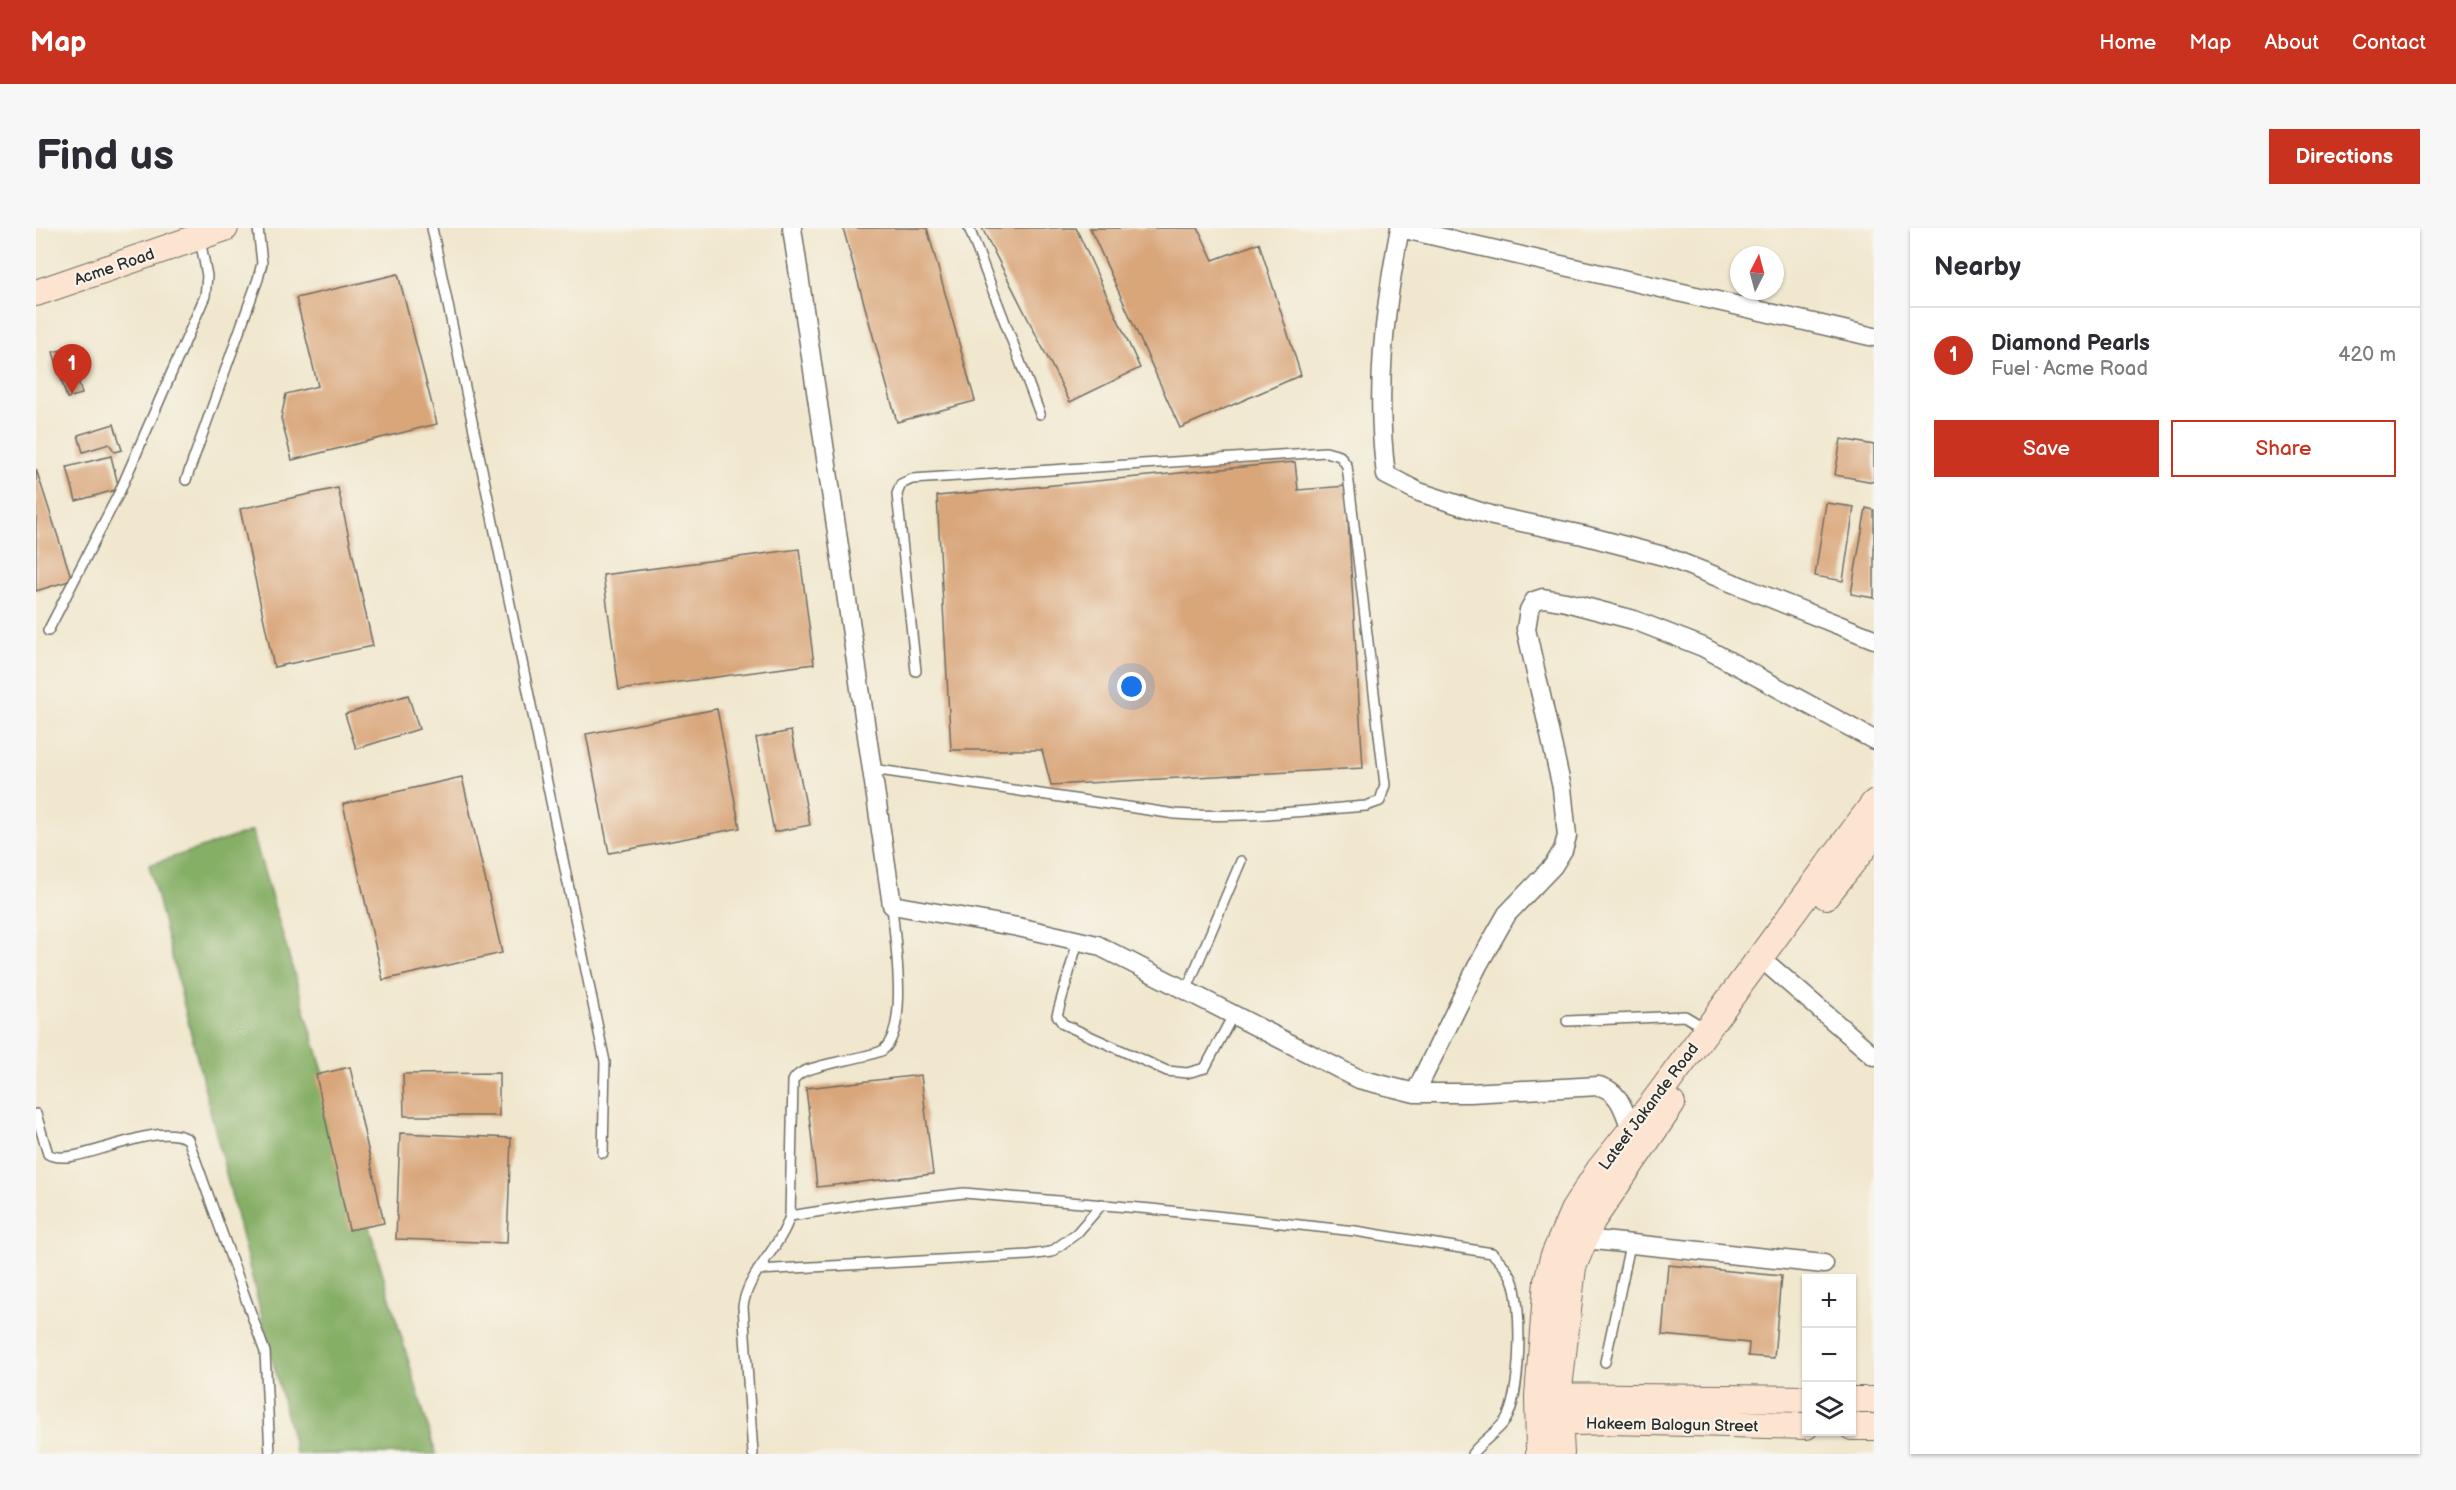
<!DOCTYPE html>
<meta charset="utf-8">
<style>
body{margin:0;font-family:"Balsamiq Sans",sans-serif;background:#f7f7f7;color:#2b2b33}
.controls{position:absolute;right:18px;bottom:18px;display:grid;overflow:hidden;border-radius:0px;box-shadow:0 2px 4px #0004}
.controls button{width:54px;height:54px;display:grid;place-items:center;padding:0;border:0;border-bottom:2px solid #e1e1e2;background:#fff;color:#2b2b33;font:30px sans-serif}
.compass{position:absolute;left:1694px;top:18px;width:54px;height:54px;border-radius:50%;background:#fff;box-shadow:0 2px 4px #0004;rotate:6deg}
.you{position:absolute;left:1096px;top:459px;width:21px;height:21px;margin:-15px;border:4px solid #fff;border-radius:50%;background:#1a73e8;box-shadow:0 0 0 9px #1a73e833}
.badge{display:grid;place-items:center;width:39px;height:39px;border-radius:50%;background:#c8321e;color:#fff;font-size:20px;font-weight:700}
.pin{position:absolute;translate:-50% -50px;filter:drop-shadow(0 2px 3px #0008)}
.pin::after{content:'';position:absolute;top:32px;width:21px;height:18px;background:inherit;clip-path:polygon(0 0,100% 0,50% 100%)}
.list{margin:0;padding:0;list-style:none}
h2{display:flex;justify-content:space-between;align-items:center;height:78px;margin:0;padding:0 24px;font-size:26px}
h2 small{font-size:20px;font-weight:400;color:#7c7c81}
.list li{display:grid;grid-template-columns:39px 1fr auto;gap:18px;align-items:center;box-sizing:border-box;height:96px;padding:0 24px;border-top:2px solid #e1e1e2}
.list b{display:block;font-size:22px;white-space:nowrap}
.list p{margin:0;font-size:20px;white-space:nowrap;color:#7c7c81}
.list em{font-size:20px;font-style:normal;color:#7c7c81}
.actions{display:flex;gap:12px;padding:18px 24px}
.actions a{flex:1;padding:14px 0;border:2px solid #c8321e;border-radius:0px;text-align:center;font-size:21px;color:#c8321e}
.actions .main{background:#c8321e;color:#fff}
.icon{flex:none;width:33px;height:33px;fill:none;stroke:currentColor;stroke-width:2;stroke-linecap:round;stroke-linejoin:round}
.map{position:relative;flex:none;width:1838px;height:1226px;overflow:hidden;border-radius:0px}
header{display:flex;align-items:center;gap:36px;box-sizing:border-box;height:84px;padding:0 30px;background:#c8321e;color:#fff}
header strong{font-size:28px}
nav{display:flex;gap:33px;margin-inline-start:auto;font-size:21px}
.intro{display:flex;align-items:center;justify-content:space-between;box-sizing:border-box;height:144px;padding:0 36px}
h1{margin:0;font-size:42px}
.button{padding:15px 27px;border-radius:0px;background:#c8321e;color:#fff;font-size:21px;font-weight:700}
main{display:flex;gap:36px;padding:0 36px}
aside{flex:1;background:#fff;border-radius:0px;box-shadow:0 2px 4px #0004}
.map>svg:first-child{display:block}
</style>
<header>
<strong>Map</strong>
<nav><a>Home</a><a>Map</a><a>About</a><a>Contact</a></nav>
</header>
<div class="intro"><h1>Find us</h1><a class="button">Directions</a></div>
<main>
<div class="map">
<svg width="1838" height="1226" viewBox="0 0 1838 1226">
<rect width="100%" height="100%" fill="#f7f3e8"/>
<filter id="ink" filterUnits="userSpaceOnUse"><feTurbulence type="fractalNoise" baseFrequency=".0167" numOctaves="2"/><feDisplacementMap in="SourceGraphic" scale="12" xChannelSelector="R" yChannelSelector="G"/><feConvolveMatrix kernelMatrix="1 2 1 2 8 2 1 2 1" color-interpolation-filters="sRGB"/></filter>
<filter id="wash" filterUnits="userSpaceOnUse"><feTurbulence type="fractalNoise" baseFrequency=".008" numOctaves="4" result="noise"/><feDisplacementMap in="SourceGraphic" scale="24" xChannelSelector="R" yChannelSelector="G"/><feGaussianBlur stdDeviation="1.35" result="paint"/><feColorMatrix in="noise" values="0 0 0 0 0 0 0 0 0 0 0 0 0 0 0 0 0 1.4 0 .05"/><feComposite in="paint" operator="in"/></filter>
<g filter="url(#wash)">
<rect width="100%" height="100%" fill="#f0e7ce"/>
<!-- forest -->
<path fill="#86af66" stroke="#586d48" stroke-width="1.5" d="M216 603 400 1226H260L113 637Z"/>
<g id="blocks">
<!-- building -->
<path fill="#d9a67a" d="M807 0H891L939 173 861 194Z
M946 0H1040L1104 140 1034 174Z
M1054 0H1162L1177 32 1223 15 1265 147 1144 200Z
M362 46 401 196 256 232 245 190 250 166 282 158 260 70Z
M33 120 46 166 31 170 17 124Z
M78 196 86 222 79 224 73 216 47 224 42 207Z
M1805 211 1838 217V254L1799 247Z
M75 228 83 261 40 273 31 239Z
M1259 234 1262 262 1310 258 1327 540 1015 557 1006 522H915L901 268Z
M0 241 36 352 0 363Z
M302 260 337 418 238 439 204 281Z
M1790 275 1818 279 1807 353 1779 348Z
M1830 280 1838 282V370L1815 366Z
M763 321 778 436 583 462 567 347Z
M372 467 383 501 320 521 309 486Z
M681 481 704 600 573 625 550 506Z
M755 503 774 597 738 604 720 510Z
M426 549 466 725 347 752 307 576Z
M314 839 348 995 313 1002 280 847Z
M463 845V888H368L367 846Z
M885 847 897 946 781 959 770 860Z
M364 905 475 910 471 1015 360 1011Z
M1632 1037 1745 1048 1738 1130 1712 1128 1713 1115 1626 1107Z"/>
</g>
</g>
<g filter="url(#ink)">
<use href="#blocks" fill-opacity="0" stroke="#706d64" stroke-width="1.5"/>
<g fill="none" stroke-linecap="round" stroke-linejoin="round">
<defs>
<path id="lane" d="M396 0 569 834 567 925
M933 0 1004 186
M150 252 222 51 226 35 222 0
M12 403 84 263 169 68 171 48 164 11
M836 541 1139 586C1203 591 1266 583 1330 578L1344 573 1349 557 1311 238 1304 228 1290 224 876 251 865 256 861 266 880 443
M1042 713 1021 787 1027 796 1131 843 1151 845 1169 840 1197 787
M1150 763 1205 633
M1531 793 1649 788 1669 800
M0 886 12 926C38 942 116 891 152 911L229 1124 234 1226
M754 988 830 976 928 965 1115 981 1319 1003 1456 1025C1464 1033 1472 1041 1476 1051 1487 1076 1485 1171 1469 1193 1460 1205 1445 1214 1436 1226
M722 1042 993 1027 1015 1024 1041 1005 1066 976
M1569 1134 1594 1017
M717 1226 707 1078C712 1044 744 1021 754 988L757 853C762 843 775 841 785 838 797 834 841 827 847 822 874 800 858 710 856 677"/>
<path id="street" d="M756 0 856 677 982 699 1061 717 1323 851 1379 865H1434L1563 858C1584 863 1588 883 1595 901
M1364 0C1348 82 1339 164 1350 247L1383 264 1457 288 1547 307 1631 329 1838 411
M1364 0 1838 109
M1735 739 1838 828
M1379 865 1442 737 1471 686 1517 638 1527 622 1531 608 1526 560 1490 401 1493 382 1498 373 1507 370 1530 374 1598 392 1667 419 1838 512
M1548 1011 1788 1036"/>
<path id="secondary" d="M0 65 189 0
M1790 668 1838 607
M1507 1168 1770 1171
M1816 1172H1838
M1508 1195 1574 1193 1770 1198
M1816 1199H1838
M1503 1226 1502 1168 1511 1053 1517 1030 1537 983 1563 942 1616 876 1838 575
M1525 1226 1522 1169 1537 1039 1556 993 1636 876"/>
</defs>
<!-- lane casing -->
<use href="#lane" stroke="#706d64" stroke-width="12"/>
<!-- street casing -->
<use href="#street" stroke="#706d64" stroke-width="21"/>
<!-- secondary casing -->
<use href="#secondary" stroke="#706d64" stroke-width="28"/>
<!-- lane -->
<use href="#lane" stroke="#fff" stroke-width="9"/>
<!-- street -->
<use href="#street" stroke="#fff" stroke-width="18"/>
<!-- secondary -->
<use href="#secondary" stroke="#fde4d1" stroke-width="26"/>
</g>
</g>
<g text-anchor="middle" stroke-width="4.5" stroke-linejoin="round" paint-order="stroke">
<!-- street labels -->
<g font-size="16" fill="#2b2b2b" stroke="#f7f3e8">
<text transform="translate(78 38) rotate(-19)" y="6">Acme Road</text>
<text transform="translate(1612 878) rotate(-53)" y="6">Lateef Jakande Road</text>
<text transform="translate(1636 1196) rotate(1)" y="6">Hakeem Balogun Street</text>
</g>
</g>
</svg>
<div class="controls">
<button>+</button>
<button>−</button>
<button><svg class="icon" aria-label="layers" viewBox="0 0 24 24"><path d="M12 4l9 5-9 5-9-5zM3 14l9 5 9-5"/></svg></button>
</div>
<svg class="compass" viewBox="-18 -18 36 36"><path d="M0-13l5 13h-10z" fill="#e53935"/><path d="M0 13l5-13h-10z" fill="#7c7c81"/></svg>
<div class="you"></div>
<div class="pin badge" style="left:36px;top:166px">1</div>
</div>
<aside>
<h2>Nearby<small></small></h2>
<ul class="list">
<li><span class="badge">1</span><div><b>Diamond Pearls</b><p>Fuel · Acme Road</p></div><em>420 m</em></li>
</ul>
<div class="actions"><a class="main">Save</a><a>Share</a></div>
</aside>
</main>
